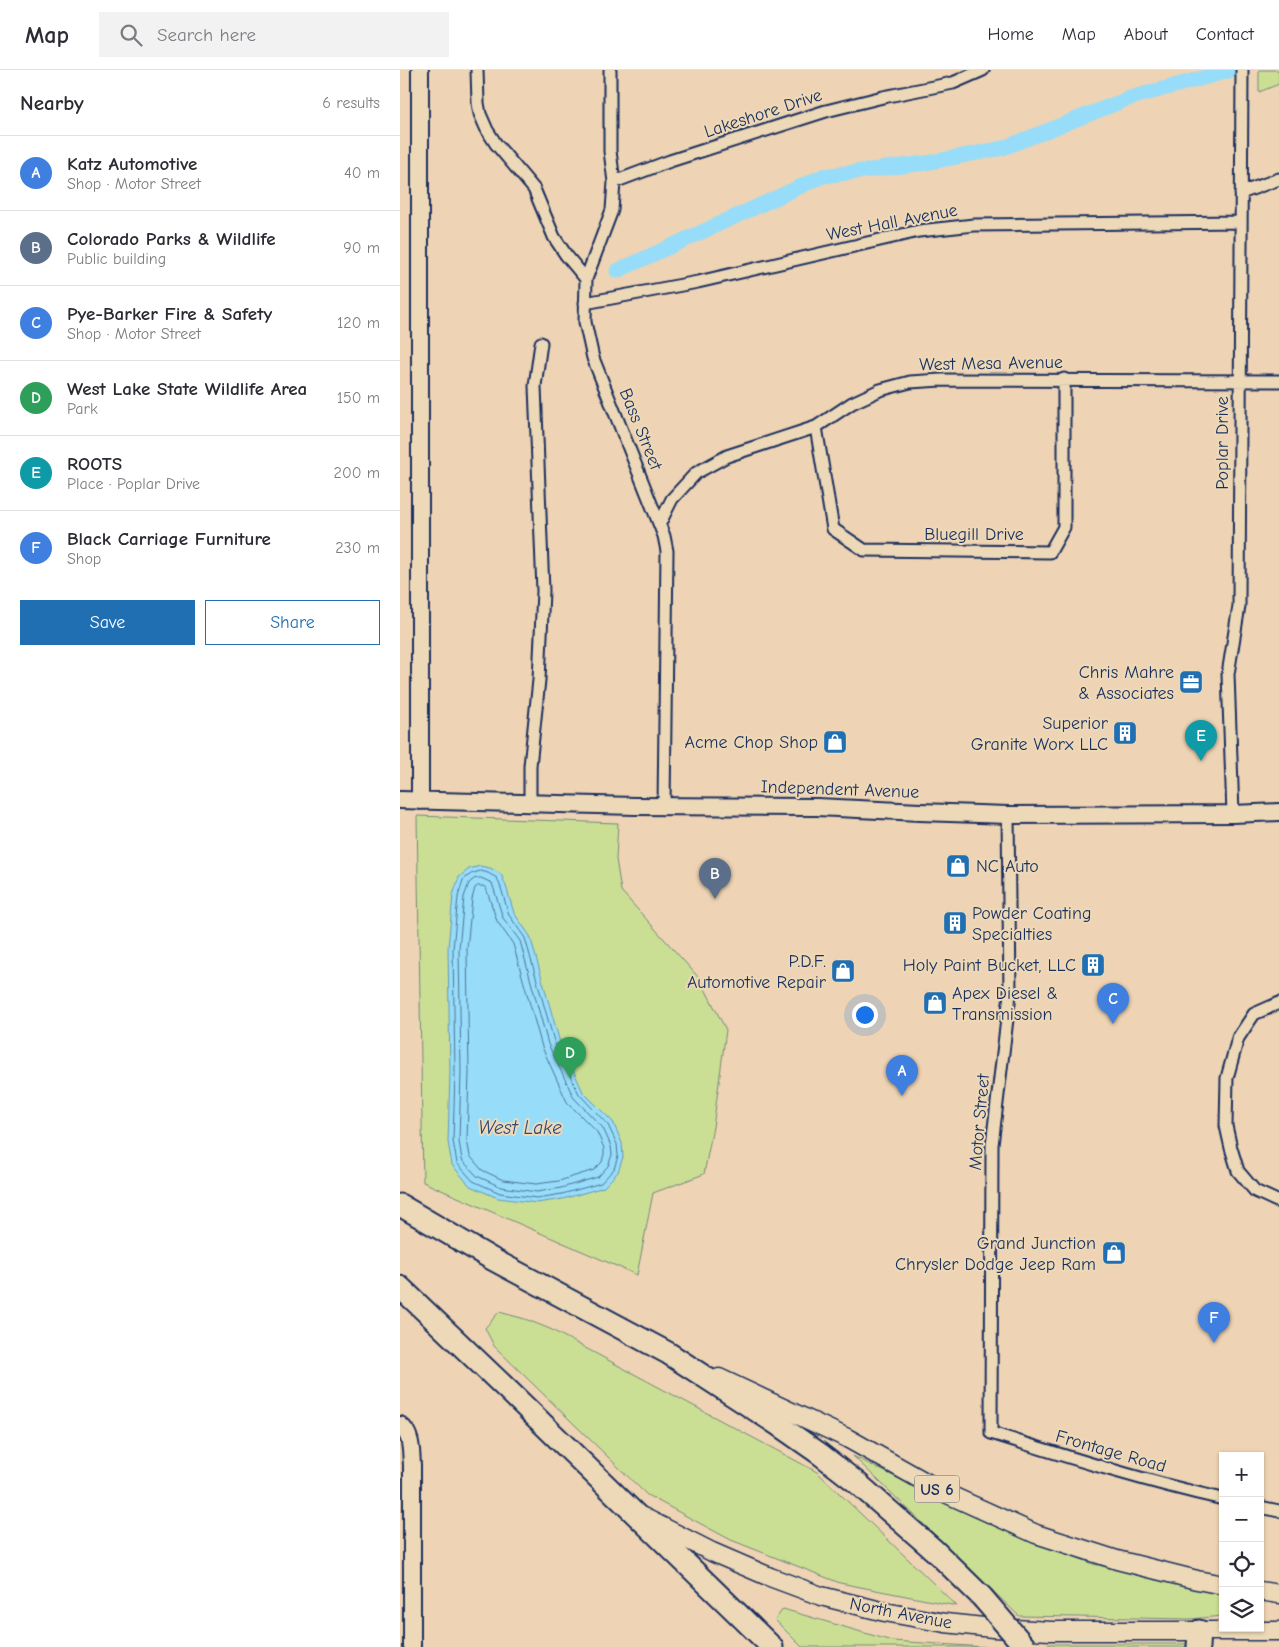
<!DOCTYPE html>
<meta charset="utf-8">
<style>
body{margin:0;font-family:"Comic Neue",sans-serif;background:#f2f2f3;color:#2b2b33}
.controls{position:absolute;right:15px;bottom:15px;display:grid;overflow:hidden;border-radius:0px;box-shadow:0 1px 4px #0004}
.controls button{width:45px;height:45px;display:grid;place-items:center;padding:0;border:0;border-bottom:1px solid #e1e1e2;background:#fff;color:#2b2b33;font:25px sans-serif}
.you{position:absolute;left:464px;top:944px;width:18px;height:18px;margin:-12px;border:4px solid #fff;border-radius:50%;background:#1a73e8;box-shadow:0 0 0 8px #1a73e833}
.badge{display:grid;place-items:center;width:32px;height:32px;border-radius:50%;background:#1f6fb2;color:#fff;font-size:16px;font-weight:700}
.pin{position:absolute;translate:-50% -41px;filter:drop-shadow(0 1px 2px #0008)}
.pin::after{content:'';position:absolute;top:26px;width:18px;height:15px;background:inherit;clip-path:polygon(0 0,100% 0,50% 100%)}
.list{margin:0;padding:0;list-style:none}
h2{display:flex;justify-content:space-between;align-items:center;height:65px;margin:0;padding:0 20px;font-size:21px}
h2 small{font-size:16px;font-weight:400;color:#7c7c81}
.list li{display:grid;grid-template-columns:32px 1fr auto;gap:15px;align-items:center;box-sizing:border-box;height:75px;padding:0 20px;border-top:1px solid #e1e1e2}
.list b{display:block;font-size:19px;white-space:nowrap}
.list p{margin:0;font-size:16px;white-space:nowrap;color:#7c7c81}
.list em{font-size:16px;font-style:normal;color:#7c7c81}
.actions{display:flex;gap:10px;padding:15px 20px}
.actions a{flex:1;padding:11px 0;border:1px solid #1f6fb2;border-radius:0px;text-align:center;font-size:18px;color:#1f6fb2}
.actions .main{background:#1f6fb2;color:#fff}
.icon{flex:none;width:28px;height:28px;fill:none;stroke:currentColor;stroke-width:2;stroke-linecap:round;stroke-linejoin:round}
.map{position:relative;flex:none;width:879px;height:1577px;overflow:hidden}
header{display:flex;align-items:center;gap:30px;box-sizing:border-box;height:70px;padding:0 25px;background:#fff;border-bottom:1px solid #e1e1e2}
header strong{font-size:24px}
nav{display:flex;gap:28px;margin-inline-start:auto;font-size:18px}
.search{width:350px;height:45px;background:#f2f2f3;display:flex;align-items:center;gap:12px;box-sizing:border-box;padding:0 18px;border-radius:0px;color:#7c7c81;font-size:19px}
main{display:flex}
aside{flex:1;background:#fff}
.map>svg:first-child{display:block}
</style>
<header>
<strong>Map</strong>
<div class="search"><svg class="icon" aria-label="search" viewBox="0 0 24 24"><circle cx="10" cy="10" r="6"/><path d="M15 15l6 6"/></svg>Search here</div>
<nav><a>Home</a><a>Map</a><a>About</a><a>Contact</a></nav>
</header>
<main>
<aside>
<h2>Nearby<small>6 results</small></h2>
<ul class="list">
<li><span class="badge" style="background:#3f7fe0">A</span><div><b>Katz Automotive</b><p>Shop · Motor Street</p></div><em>40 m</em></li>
<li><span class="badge" style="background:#5c6f8a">B</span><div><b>Colorado Parks &amp; Wildlife</b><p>Public building</p></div><em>90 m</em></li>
<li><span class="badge" style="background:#3f7fe0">C</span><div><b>Pye-Barker Fire &amp; Safety</b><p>Shop · Motor Street</p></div><em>120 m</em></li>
<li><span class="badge" style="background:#2e9e5b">D</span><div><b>West Lake State Wildlife Area</b><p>Park</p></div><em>150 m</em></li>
<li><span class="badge" style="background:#0f9aa8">E</span><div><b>ROOTS</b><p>Place · Poplar Drive</p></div><em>200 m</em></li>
<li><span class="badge" style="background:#3f7fe0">F</span><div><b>Black Carriage Furniture</b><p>Shop</p></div><em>230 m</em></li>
</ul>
<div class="actions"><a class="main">Save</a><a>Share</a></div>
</aside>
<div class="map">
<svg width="879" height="1577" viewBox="0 0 879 1577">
<rect width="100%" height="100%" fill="#eed4b4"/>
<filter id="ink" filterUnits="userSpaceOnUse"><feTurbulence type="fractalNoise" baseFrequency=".02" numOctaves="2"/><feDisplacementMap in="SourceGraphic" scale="10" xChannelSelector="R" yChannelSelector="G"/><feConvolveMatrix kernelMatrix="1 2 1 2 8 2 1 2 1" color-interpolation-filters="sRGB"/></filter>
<g filter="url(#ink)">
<!-- green -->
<path fill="#cbdf94" stroke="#738779" d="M859 0H879V14L859 22Z
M17 746 218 753 216 789 221 821 300 909 326 960 313 1057 304 1104 253 1123 237 1205 23 1112Z
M99 1242 125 1249 150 1259 417 1402 557 1536 440 1513 331 1470 247 1425 94 1276 85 1258Z
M453 1386 570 1444 693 1494 823 1522V1546L790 1549 619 1546Z
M383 1539 492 1571 585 1577H402L375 1550Z
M648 1574H786V1577H651Z"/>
<!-- water -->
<path fill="#97dcf9" stroke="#6597bb" d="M80 796 90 798 101 804 106 816 114 843 130 866 159 969 183 1022 213 1052 222 1073 223 1087 218 1102 204 1117 163 1129 137 1133 98 1128 70 1116 52 1095 48 1072 50 1002 48 878 53 825 59 807 69 799Z"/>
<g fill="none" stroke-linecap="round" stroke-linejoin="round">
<!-- shore -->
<path stroke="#4d749c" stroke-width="1" d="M81 801 88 803 97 808 101 818 109 845 125 868 154 971 179 1024 208 1055 217 1074 218 1086 214 1099 201 1113 162 1124 137 1128 100 1123 73 1111 57 1093 53 1071 55 1002 53 879 58 827 63 810 71 804Z
M81 808 92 813 103 848 120 871 148 974 174 1028 203 1058 211 1076 212 1085 208 1096 198 1107 161 1118 137 1122 101 1117 77 1106 62 1090 59 1071 61 1002 59 879 64 827 69 813 74 809Z
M78 816H83L86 818 97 851 113 874 142 977 167 1032 197 1062 204 1078V1084L202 1092 194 1100 159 1111 136 1114 103 1110 82 1100 70 1086 67 1070 69 1002 67 879 72 829 75 818Z"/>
<!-- canal -->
<path stroke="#97dcf9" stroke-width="15" d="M217 201 423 106 526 93 603 78 730 28 832 0"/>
<defs>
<path id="street" d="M77 0 78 33 80 44 87 60 96 74 134 119 154 167 166 185 186 209
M210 0V81L214 112 212 140 186 209 185 252 193 288 264 466 267 481 264 736
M214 112 270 91 426 41 483 27 553 13 583 0
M841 123 879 109
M185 233 298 212 519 161 574 155 841 152
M416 357 433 459 464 480 650 482 664 457V309
M260 453 272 429 296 403 327 386 416 357 452 333 480 320 510 312 541 310 879 311
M130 734V696L139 610 143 521 135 316 141 273
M833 744 828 604 839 536 842 0
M608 745 610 924 592 1075 591 1363C668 1387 744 1411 823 1429
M879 933 854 944 838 968 827 1008 826 1056 831 1078 838 1101 855 1121 879 1132
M860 1437 879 1441"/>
<path id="secondary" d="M0 730 235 736 417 737 520 742 608 745 833 744 879 742
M20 731V0
M0 1355C12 1364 11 1381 12 1395V1577"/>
<path id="primary" d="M319 1308 447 1368 543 1422 636 1464 717 1490 797 1510 823 1515
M243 1447 312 1482 370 1507 421 1526 485 1542 545 1553 593 1558 651 1561H879
M860 1521 879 1524"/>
<path id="highway" d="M0 1135 92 1189 268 1283 377 1354 420 1384 456 1412 535 1481 582 1527
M0 1217 111 1323 372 1577
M798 1577 799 1561"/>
</defs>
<!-- street casing -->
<use href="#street" stroke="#1b2f5e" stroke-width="15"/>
<!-- secondary casing -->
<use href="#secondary" stroke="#1b2f5e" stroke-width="20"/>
<!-- primary casing -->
<use href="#primary" stroke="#1b2f5e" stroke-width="21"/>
<!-- highway casing -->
<use href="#highway" stroke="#1b2f5e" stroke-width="25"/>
<!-- street -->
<use href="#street" stroke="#edd9b7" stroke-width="11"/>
<!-- secondary -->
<use href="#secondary" stroke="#edd9b7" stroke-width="16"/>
<!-- primary -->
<use href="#primary" stroke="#edd9b7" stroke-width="18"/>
<!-- highway -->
<use href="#highway" stroke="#edd9b7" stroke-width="21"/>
<defs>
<path id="highway-bridge" d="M582 1527 625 1577"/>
</defs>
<!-- highway-bridge casing -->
<use href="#highway-bridge" stroke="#1b2f5e" stroke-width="25" stroke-linecap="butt"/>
<!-- highway-bridge -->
<use href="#highway-bridge" stroke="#edd9b7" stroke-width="21"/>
</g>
</g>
<!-- icons -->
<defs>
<symbol id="office-square" viewBox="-11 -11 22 22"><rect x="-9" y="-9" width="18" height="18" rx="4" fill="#1f6fb2" stroke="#edd9b7"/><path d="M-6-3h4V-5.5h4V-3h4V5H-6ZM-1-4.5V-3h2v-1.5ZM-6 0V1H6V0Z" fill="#fff"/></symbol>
<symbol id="building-square" viewBox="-11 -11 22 22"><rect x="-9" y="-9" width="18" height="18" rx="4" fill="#1f6fb2" stroke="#edd9b7"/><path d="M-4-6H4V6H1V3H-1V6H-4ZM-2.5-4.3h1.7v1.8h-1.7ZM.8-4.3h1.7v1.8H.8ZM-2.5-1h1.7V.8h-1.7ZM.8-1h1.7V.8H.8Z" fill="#fff"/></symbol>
<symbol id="shop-square" viewBox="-11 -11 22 22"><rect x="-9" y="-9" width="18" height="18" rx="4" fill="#1f6fb2" stroke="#edd9b7"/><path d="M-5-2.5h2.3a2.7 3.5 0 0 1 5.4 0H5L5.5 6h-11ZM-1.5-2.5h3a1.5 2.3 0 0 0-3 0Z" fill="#fff"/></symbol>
</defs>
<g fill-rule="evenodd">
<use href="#office-square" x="777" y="598" width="28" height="28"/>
<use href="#building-square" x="711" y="649" width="28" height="28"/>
<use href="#shop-square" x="421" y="658" width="28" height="28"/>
<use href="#shop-square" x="544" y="782" width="28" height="28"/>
<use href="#building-square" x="541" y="839" width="28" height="28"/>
<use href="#building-square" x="679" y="881" width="28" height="28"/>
<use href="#shop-square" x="429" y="887" width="28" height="28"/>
<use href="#shop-square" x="521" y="919" width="28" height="28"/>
<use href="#shop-square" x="700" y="1169" width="28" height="28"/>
</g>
<g text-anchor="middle" stroke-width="4" stroke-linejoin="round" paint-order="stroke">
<!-- shield labels -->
<rect fill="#edd9b7" stroke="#5a6279" stroke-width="1" x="514.5" y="1405.5" width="45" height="27" rx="4"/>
<g font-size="16" font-weight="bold" fill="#1b2f5e">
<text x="537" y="1425">US 6</text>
</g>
<!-- street labels -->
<g font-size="18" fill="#1b2f5e" stroke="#edd9b7">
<text transform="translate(363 43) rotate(-18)" y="6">Lakeshore Drive</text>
<text transform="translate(492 152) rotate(-11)" y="6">West Hall Avenue</text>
<text transform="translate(591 293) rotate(-1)" y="6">West Mesa Avenue</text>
<text transform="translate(241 359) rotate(68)" y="6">Bass Street</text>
<text transform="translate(822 373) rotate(-90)" y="6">Poplar Drive</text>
<text x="574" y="470">Bluegill Drive</text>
<text transform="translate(440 719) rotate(2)" y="6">Independent Avenue</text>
<text transform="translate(579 1052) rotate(-85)" y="6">Motor Street</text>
<text transform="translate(711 1381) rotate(16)" y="6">Frontage Road</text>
<text transform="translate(501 1543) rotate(11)" y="6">North Avenue</text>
</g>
<!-- poi labels -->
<g font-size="18" fill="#1b2f5e" stroke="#edd9b7" text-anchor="end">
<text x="774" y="608">Chris Mahre<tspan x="774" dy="21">&amp; Associates</tspan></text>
<text x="708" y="659">Superior<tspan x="708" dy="21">Granite Worx LLC</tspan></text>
<text x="418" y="678">Acme Chop Shop</text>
<text x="576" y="802" text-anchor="start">NC Auto</text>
<text x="572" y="849" text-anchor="start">Powder Coating<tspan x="572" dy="21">Specialties</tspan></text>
<text x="426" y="897">P.D.F.<tspan x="426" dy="21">Automotive Repair</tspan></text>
<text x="676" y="901">Holy Paint Bucket, LLC</text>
<text x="552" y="929" text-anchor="start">Apex Diesel &amp;<tspan x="552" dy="21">Transmission</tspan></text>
<text x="696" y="1179">Grand Junction<tspan x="696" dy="21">Chrysler Dodge Jeep Ram</tspan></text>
</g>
<!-- water labels -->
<g font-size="19" font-style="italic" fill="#2e4975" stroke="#edd9b7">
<text x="120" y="1064">West Lake</text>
</g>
</g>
</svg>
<div class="controls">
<button>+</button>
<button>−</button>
<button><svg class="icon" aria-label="locate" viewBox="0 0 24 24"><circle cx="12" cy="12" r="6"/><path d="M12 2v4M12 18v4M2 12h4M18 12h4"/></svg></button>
<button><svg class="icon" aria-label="layers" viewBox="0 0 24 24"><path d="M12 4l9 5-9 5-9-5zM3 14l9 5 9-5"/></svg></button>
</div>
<div class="you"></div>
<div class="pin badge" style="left:502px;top:1026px;background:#3f7fe0">A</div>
<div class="pin badge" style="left:315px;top:829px;background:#5c6f8a">B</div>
<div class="pin badge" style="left:713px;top:954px;background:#3f7fe0">C</div>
<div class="pin badge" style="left:170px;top:1008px;background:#2e9e5b">D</div>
<div class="pin badge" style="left:801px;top:691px;background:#0f9aa8">E</div>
<div class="pin badge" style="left:814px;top:1273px;background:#3f7fe0">F</div>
</div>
</main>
